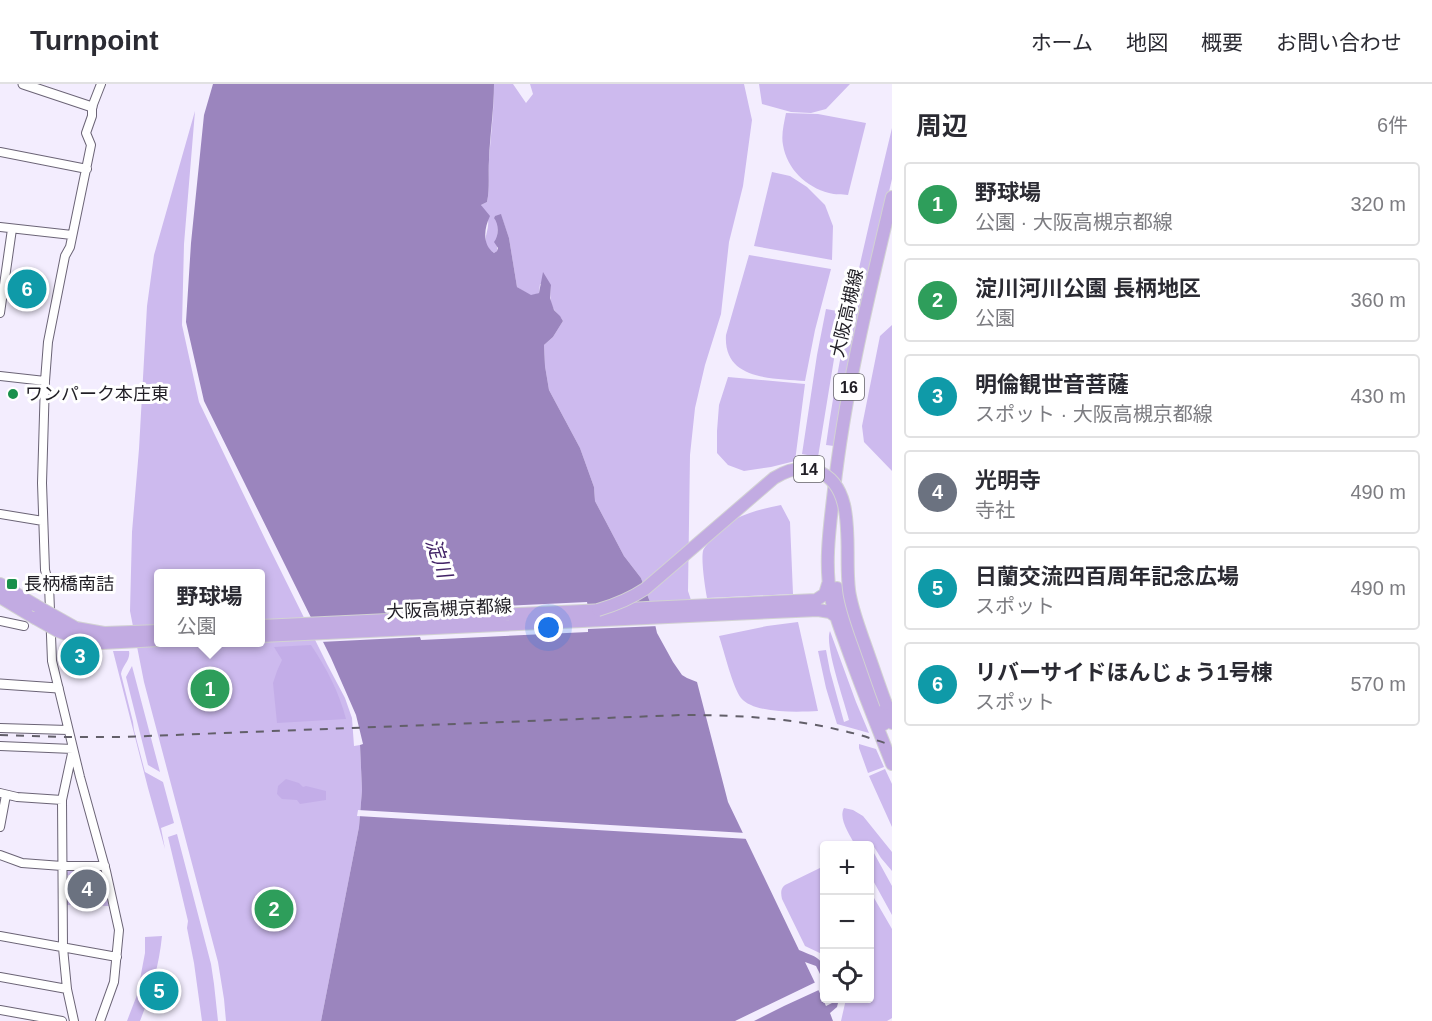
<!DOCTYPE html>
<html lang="ja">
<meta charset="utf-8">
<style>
body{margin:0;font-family:Helvetica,"Noto Sans JP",sans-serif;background:#f7f7f7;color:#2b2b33}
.controls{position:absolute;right:18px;bottom:18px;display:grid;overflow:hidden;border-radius:6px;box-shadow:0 2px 4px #0004}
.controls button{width:54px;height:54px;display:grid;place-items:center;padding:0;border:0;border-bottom:2px solid #e1e1e2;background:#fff;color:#2b2b33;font:30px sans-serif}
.you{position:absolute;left:549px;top:544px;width:21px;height:21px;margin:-15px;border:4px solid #fff;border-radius:50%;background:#1a73e8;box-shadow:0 0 0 9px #1a73e833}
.badge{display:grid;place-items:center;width:39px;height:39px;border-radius:50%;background:#19904b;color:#fff;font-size:20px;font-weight:700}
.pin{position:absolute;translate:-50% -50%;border:3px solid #fff;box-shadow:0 2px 6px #0006}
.popup{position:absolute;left:154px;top:485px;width:111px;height:78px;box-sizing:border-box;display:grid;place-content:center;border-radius:6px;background:#fff;filter:drop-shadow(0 2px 4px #0005);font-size:20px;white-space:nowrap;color:#7c7c81}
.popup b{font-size:22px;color:#2b2b33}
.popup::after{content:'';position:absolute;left:50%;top:100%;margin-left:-12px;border:12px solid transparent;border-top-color:#fff}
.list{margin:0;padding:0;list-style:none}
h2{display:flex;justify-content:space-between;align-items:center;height:78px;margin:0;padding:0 24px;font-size:26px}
h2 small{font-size:20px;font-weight:400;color:#7c7c81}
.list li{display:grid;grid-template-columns:39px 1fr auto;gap:18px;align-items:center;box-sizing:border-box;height:84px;margin:0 12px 12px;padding:0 12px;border:2px solid #e1e1e2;border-radius:6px}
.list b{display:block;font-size:22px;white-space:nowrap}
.list p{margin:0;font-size:20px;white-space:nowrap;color:#7c7c81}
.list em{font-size:20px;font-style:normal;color:#7c7c81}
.icon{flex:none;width:33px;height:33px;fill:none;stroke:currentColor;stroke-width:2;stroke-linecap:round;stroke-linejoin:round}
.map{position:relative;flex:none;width:892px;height:937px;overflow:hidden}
header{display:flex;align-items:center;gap:36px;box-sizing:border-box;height:84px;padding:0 30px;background:#fff;border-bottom:2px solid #e1e1e2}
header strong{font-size:28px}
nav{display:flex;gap:33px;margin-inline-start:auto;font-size:21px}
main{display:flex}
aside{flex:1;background:#fff}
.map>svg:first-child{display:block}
</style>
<header>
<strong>Turnpoint</strong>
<nav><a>ホーム</a><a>地図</a><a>概要</a><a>お問い合わせ</a></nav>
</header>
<main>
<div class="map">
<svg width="892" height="937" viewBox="0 0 892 937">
<rect width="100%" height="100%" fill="#f3edfe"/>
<!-- green -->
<path fill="#cdbaee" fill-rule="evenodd" d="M494 0H513L526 19 533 10 530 0H744L752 36 743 102 729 158 721 230 705 281 695 324 690 371 688 507 691 516 650 518 641 494 624 472 595 417 594 403 580 364 549 306 545 282 544 261 553 253 563 237C561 233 558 231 556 228 549 220 550 210 551 201L540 200 539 209 531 212 517 203 509 154 501 131 494 133 498 138 497 167 494 169C478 159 490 149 488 136 487 131 483 125 481 121L487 118C490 104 488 90 489 76 491 50 494 25 494 0Z
M759 0H850L826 25 811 29 791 28 762 20Z
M195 27 184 160 182 241 199 318 267 459 327 580 345 614 352 634 354 662 360 661 362 706 359 743 321 937H226L224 915 218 878 144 598 130 527 132 448 139 365 147 222 154 171ZM159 490H261V558H159Z
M786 29 818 30 866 39 848 111C842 110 835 111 829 109 806 103 787 85 783 61 781 51 784 39 786 29Z
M892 44V95L844 298 834 362 826 361C841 253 867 149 892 44Z
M772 88 790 92 807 103 825 121 833 142 832 176 754 162Z
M749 171 831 185 815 246 805 297C773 294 723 297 726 251Z
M826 225 843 228 834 275 818 373 802 370 817 271Z
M892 241V387L864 358 862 342 880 252Z
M728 293 805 300 795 377 771 383 744 387 728 381 717 369V347L719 321Z
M781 421 790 438 793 510 707 514C705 503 701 477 703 467 704 463 709 459 711 455 728 433 755 426 781 421Z
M798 538 818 627C799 628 754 630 741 614 733 604 724 567 719 552L767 542Z
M830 547 856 618 869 649 837 640 826 604 818 567 826 566 830 587 844 638 849 636C845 619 824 561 830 547Z
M113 567H129C131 576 122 582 121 590L133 638 134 646 145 688 163 698 174 739 161 744 165 765 148 704Z
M132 582 160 688 148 681 126 593Z
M859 660 876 665 884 683 868 689 859 664Z
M885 685 892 700V743L869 692Z
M844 724 853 726 863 732 892 768V787L881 774 871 758 861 761H855C850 751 838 735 844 724Z
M177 750 211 880 214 900 218 937H202L194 879 187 844 188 837 168 753Z
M869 760 892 802V831L870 791V762L864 761Z
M824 782V871L805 862 782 815C781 810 780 805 785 801Z
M70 785 99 786 102 789 109 822 67 821V812L103 813V801L92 800V797L72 796 71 792 67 791V788Z
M870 807 892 845V934L887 937H841L846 915 870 914Z
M162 852C159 882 151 909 140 937H127L137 911 145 869V853Z"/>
<!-- forest -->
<path fill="#c3ade8" d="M311 561C327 585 339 608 346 635L277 639 273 599 277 587 282 576 274 563Z
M286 695 299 699 303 703 306 702 326 707V716L300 720 297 716 282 715 277 710 278 702Z"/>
<!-- water -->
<path fill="#9b85be" d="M213 0H494C494 25 490 50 489 76 488 90 490 104 487 118L481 121 490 132C484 144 482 161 494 169L497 167 498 164 494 158C499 152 499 140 494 134L495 132 501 130 509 154 517 203 531 211 539 209 543 188 551 201 550 214 554 226 560 232 563 237 553 253 544 261 545 282 549 306 580 364 594 403 595 417 624 472 641 494 650 518 657 549 673 578 682 591 687 594 697 598 728 718 799 866C820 875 824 873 824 898L816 882 805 878 826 922 832 919 833 915H839L837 923 830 929 833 937H321L359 743 362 706 360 661 363 660 356 631 331 574 204 317 186 238 191 159 204 31Z"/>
<!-- pier -->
<path fill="#f3edfe" d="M649 506 634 520H654L659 542 588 545V548L421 556 420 553 320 558 309 536 420 530V526L587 518 588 523Z
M358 726 746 749 749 755 357 732Z
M818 897 821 905 784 922 754 937H735Z"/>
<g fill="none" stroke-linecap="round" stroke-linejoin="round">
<defs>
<path id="minor" d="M0 68 87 85
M0 143 72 151
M0 229 12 145
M0 292 45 297
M0 430 43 437
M0 537 24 542
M0 644 68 646
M0 662 73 665 62 716 63 864 67 905 74 937
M0 709 17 713 62 716
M0 743 6 711
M0 771 22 779 62 782H105
M0 852 117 873
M0 893 67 905
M0 926 62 937
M100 937 114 898 119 846 106 787 80 693 52 577 49 501 45 486 42 399 45 297 48 258 65 172 70 163 91 61 86 49 92 32V23L101 0"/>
<path id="tertiary" d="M23 0 92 23
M0 600 58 604"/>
<path id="primary" d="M892 113C869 210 845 307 834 406 830 441 824 480 831 514 835 532 842 549 848 566 862 605 877 642 892 680
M0 500 35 521
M837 504V509L884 640
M0 513 35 534
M261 542 816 516 825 510 828 500
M76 544 104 549 159 547
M261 552 818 526 830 528 837 533
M77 554 102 559 159 556
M886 620 892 639"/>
</defs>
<!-- minor casing -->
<use href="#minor" stroke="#6b6476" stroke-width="10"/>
<!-- tertiary casing -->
<use href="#tertiary" stroke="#6b6476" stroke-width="11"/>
<!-- primary casing -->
<use href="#primary" stroke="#d2d2d3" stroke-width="14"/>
<!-- minor -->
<use href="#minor" stroke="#fff" stroke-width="8"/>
<!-- tertiary -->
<use href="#tertiary" stroke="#fff" stroke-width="9"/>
<!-- primary -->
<use href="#primary" stroke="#c2abe2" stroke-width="12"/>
<!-- rail -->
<path stroke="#625f69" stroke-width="2" stroke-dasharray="8 8" stroke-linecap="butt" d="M0 651 63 653H122L682 631C738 631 794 634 848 648 863 651 877 657 892 661"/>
<defs>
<path id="primary-bridge" d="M35 521 76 544
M598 526C615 521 630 515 645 505L774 394C787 386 801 381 817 387 861 403 842 475 850 512 853 527 858 541 863 555 871 577 878 599 886 620
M35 534 58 547 77 554"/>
</defs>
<!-- primary-bridge casing -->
<use href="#primary-bridge" stroke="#d2d2d3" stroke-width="14" stroke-linecap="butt"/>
<!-- primary-bridge -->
<use href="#primary-bridge" stroke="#c2abe2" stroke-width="12"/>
</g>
<!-- markers -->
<g fill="#19904b" stroke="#fff" stroke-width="2">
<circle cx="13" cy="310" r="6"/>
<rect x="6" y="494" width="12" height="12" rx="3"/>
</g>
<g text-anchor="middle" stroke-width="6" stroke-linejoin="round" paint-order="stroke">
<!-- shield labels -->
<g fill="#fff" stroke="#636266" stroke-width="1.5">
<rect x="834" y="290" width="30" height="26" rx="4.5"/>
<rect x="794" y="372" width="30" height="26" rx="4.5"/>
</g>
<g font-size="16" font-weight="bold" fill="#201e25">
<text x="849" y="309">16</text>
<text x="809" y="391">14</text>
</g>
<!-- street labels -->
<g font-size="18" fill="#201e25" stroke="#fff">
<text transform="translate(847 229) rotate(-77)" y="6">大阪高槻線</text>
<text transform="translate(449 525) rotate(-3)" y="6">大阪高槻京都線</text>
</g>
<!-- poi labels -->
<g font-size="18" fill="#201e25" stroke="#fff" text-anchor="start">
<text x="25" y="316">ワンパーク本庄東</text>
<text x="24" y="506">長柄橋南詰</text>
</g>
<!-- water labels -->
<g font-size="20" font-style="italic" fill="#422367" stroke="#fff">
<text transform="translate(439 474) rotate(71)" y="7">淀川</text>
</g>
</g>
</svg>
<div class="controls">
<button>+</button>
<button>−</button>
<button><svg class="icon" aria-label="locate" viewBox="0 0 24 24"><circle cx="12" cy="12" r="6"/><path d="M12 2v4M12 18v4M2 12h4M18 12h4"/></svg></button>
</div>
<div class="you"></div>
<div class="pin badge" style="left:210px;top:605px;background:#2e9e5b">1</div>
<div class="popup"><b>野球場</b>公園</div>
<div class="pin badge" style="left:274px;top:825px;background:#2e9e5b">2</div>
<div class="pin badge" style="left:80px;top:572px;background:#0f9aa8">3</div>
<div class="pin badge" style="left:87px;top:805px;background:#6b7280">4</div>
<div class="pin badge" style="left:159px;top:907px;background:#0f9aa8">5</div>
<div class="pin badge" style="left:27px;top:205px;background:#0f9aa8">6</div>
</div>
<aside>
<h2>周辺<small>6件</small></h2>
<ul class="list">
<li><span class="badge" style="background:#2e9e5b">1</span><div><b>野球場</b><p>公園 · 大阪高槻京都線</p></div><em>320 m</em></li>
<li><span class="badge" style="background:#2e9e5b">2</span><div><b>淀川河川公園 長柄地区</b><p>公園</p></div><em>360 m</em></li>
<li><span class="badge" style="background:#0f9aa8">3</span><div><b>明倫観世音菩薩</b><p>スポット · 大阪高槻京都線</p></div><em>430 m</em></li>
<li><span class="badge" style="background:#6b7280">4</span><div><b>光明寺</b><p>寺社</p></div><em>490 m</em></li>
<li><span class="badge" style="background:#0f9aa8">5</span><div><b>日蘭交流四百周年記念広場</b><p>スポット</p></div><em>490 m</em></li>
<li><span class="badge" style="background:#0f9aa8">6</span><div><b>リバーサイドほんじょう1号棟</b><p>スポット</p></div><em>570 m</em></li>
</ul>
</aside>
</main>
